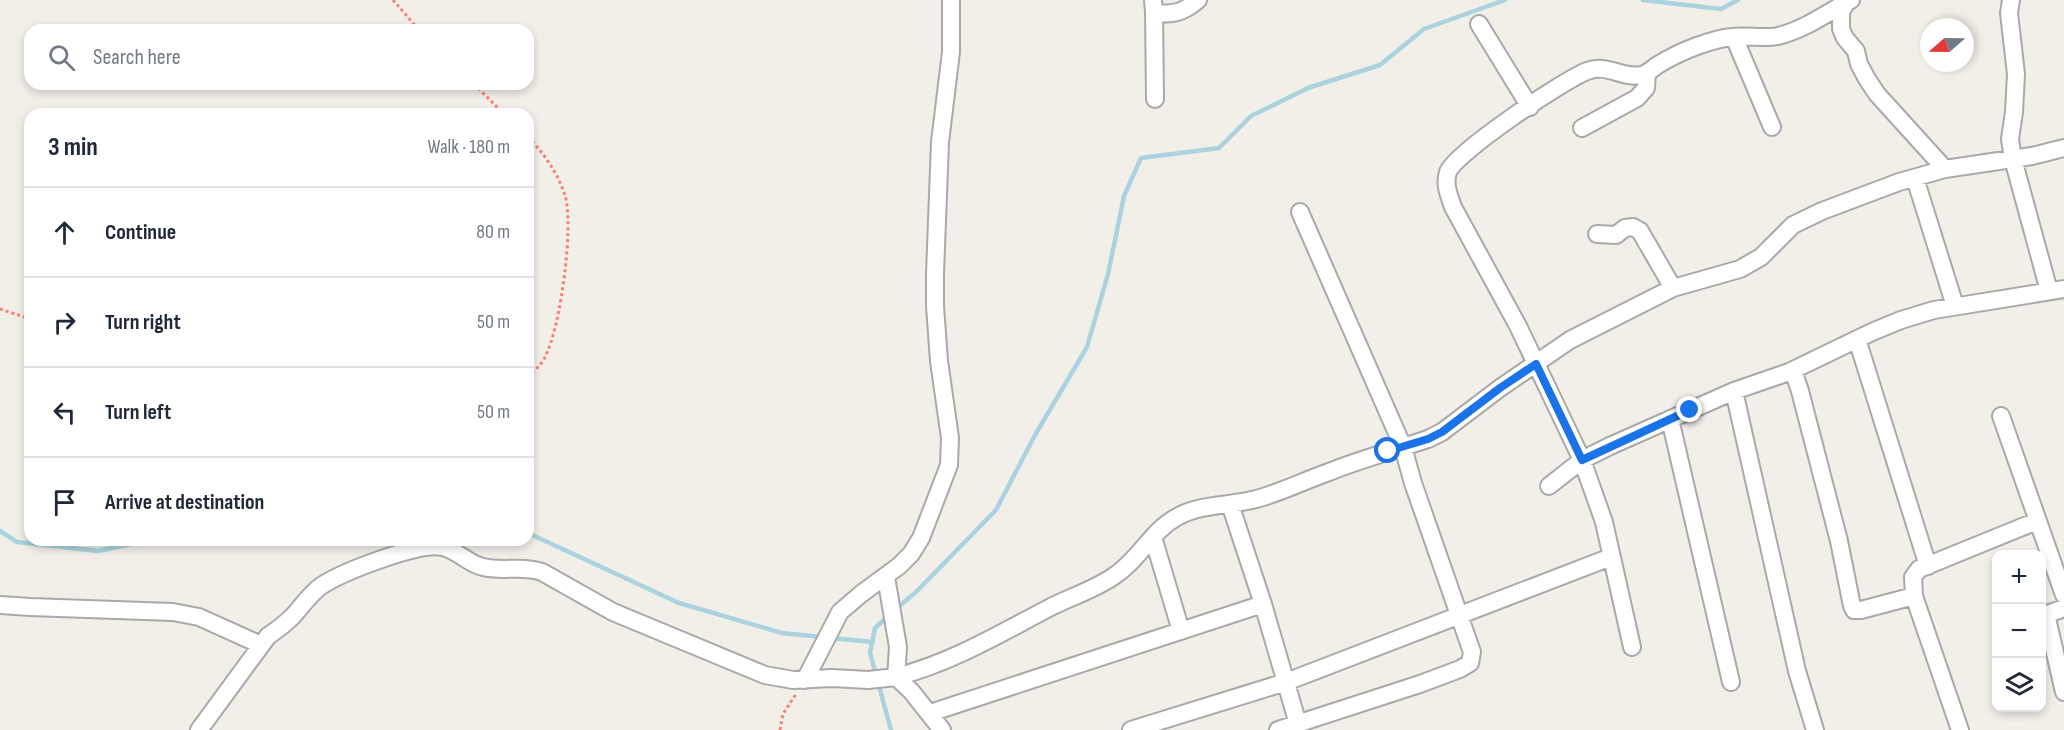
<!DOCTYPE html>
<meta charset="utf-8">
<style>
body{margin:0;font-family:"Sofia Sans Condensed",sans-serif;background:#f2f2f3;color:#1f2937}
.controls{position:absolute;right:18px;bottom:18px;display:grid;overflow:hidden;border-radius:12px;box-shadow:0 3px 9px #0003}
.controls button{width:54px;height:54px;display:grid;place-items:center;padding:0;border:0;border-bottom:2px solid #e0e1e3;background:#fff;color:#1f2937;font:30px sans-serif}
.compass{position:absolute;left:1920px;top:18px;width:54px;height:54px;border-radius:50%;background:#fff;box-shadow:0 3px 9px #0003;rotate:250deg}
.stop{position:absolute;width:18px;height:18px;margin:-14px;border:4px solid #1a73e8;border-radius:50%;background:#fff}
.stop.end{background:#1a73e8;border-color:#fff;box-shadow:0 2px 6px #0008}
.list{margin:0;padding:0;list-style:none}
h2{display:flex;justify-content:space-between;align-items:center;height:78px;margin:0;padding:0 24px;font-size:26px}
h2 small{font-size:20px;font-weight:400;color:#747a83}
.list li{display:grid;grid-template-columns:39px 1fr auto;gap:18px;align-items:center;box-sizing:border-box;height:90px;padding:0 24px;border-top:2px solid #e0e1e3}
.list b{display:block;font-size:22px;white-space:nowrap}
.list em{font-size:20px;font-style:normal;color:#747a83}
.icon{flex:none;width:33px;height:33px;fill:none;stroke:currentColor;stroke-width:2;stroke-linecap:round;stroke-linejoin:round}
.map{position:relative;flex:none;width:2064px;height:730px;overflow:hidden}
.search{position:absolute;background:#fff;box-shadow:0 3px 9px #0003;left:24px;top:24px;width:510px;height:66px;display:flex;align-items:center;gap:15px;box-sizing:border-box;padding:0 21px;border-radius:18px;color:#747a83;font-size:22px}
.panel{position:absolute;background:#fff;box-shadow:0 3px 9px #0003;left:24px;top:108px;width:510px;height:438px;border-radius:18px}
.map>svg:first-child{display:block}
</style>
<div class="map">
<svg width="2064" height="730" viewBox="0 0 2064 730">
<rect width="100%" height="100%" fill="#f2efe9"/>
<g fill="none" stroke-linecap="round" stroke-linejoin="round">
<!-- stream -->
<path stroke="#aad3df" stroke-width="4.5" d="M1643 0 1721 9 1738 0
M0 531 17 542 98 551 150 540
M528 533 679 603 782 633 822 637
M896 609 916 592 996 510 1035 435 1087 347 1108 274 1124 196 1141 158 1219 148 1251 116 1308 88 1380 65 1424 29 1505 0
M887 617 875 628 870 653 891 730
M831 638 873 642"/>
<defs>
<path id="street" d="M1153 0 1154 12C1172 16 1184 12 1198 0
M2011 0 2009 13 2016 74 2014 112 2010 139 2013 159 2049 291
M1846 3 1841 12V29L1845 38 1856 51 1859 64 1867 79 1877 94 1945 169
M1154 12 1155 99
M1479 24 1530 107
M1734 37 1772 127
M1582 128 1637 98 1646 88 1647 73
M1915 178 1955 306
M1597 234 1616 235 1625 228 1633 227 1640 231 1673 288
M1857 339 1928 566
M1793 370 1800 391 1839 541 1852 606 1854 610H1861L1914 596
M1734 391 1797 671 1815 730
M2001 416 2064 595
M1670 419 1731 682
M1549 486 1582 460 1610 446 1734 391 1789 372 1872 332 1901 320 1934 310 2064 289
M1230 504 1263 604 1298 724
M1153 537 1181 631
M886 577 898 647 896 677C953 662 997 635 1049 608 1070 597 1094 590 1114 576 1139 560 1151 531 1177 517 1200 504 1227 506 1252 500 1278 494 1303 481 1329 472 1361 459 1395 450 1428 439L1442 432 1500 388 1570 340 1673 288 1740 269 1761 257 1793 225 1822 211 1899 182 1945 169 2032 156 2064 148
M0 605 30 607 173 612 199 617 261 645
M2046 614 2064 692
M2042 616 2064 608
M1632 647 1604 522 1582 460 1518 326 1453 207C1449 195 1444 185 1448 172 1456 152 1564 80 1587 71 1607 63 1622 79 1641 75 1647 74 1651 70 1656 66 1669 58 1683 51 1697 46 1708 42 1721 38 1732 37 1747 35 1762 39 1778 36 1804 30 1828 12 1851 0
M805 680 840 612 861 594 899 566 911 554 921 538 949 465 950 438 939 361 935 306V274L940 142 951 52V0
M930 713 1263 604
M199 730 268 636C277 630 285 624 293 616 302 606 310 594 321 586 342 572 419 542 442 547 458 550 468 564 483 567 503 572 522 565 542 572L613 612 765 675 793 680 832 678 868 680 896 677 911 691 942 730
M1131 730 1286 682 1611 557
M1278 730 1420 684 1460 669 1470 663 1472 652 1413 483 1403 447 1300 212
M1960 730 1914 596 1913 577 1919 569 2037 521"/>
</defs>
<!-- street casing -->
<use href="#street" stroke="#a9a9a9" stroke-width="20"/>
<!-- path -->
<path stroke="#fa8072" stroke-width="3" stroke-dasharray="3 3" stroke-linecap="butt" d="M393 0 419 30
M474 84 504 114
M528 137C544 153 558 174 565 195 574 226 561 320 548 350 544 361 538 369 528 375
M0 309 30 319
M780 730 783 714 796 694"/>
<!-- street -->
<use href="#street" stroke="#fff" stroke-width="16"/>
</g>
<g fill="none" stroke-linecap="round" stroke-linejoin="round">
<!-- route -->
<path stroke="#1a73e8" stroke-width="8" d="M1388 451 1428 439 1442 432 1500 388 1536 364 1582 460 1690 410"/>
</g>
</svg>
<div class="controls">
<button>+</button>
<button>−</button>
<button><svg class="icon" aria-label="layers" viewBox="0 0 24 24"><path d="M12 4l9 5-9 5-9-5zM3 14l9 5 9-5"/></svg></button>
</div>
<svg class="compass" viewBox="-18 -18 36 36"><path d="M0-13l5 13h-10z" fill="#e53935"/><path d="M0 13l5-13h-10z" fill="#747a83"/></svg>
<div class="stop" style="left:1388px;top:451px"></div>
<div class="stop end" style="left:1690px;top:410px"></div>
<div class="search"><svg class="icon" aria-label="search" viewBox="0 0 24 24"><circle cx="10" cy="10" r="6"/><path d="M15 15l6 6"/></svg>Search here</div>
<section class="panel">
<h2>3 min<small>Walk · 180 m</small></h2>
<ul class="list">
<li><svg class="icon" aria-label="ahead" viewBox="0 0 24 24"><path d="M12 20V5M6 11l6-6 6 6"/></svg><div><b>Continue</b></div><em>80 m</em></li>
<li><svg class="icon" aria-label="right" viewBox="0 0 24 24"><path d="M7 20v-9h11M14 6l5 5-5 5"/></svg><div><b>Turn right</b></div><em>50 m</em></li>
<li><svg class="icon" aria-label="left" viewBox="0 0 24 24"><path d="M17 20v-9H6M10 6l-5 5 5 5"/></svg><div><b>Turn left</b></div><em>50 m</em></li>
<li><svg class="icon" aria-label="arrive" viewBox="0 0 24 24"><path d="M6 21V4h12l-3 4 3 4H6"/></svg><div><b>Arrive at destination</b></div></li>
</ul>
</section>
</div>
